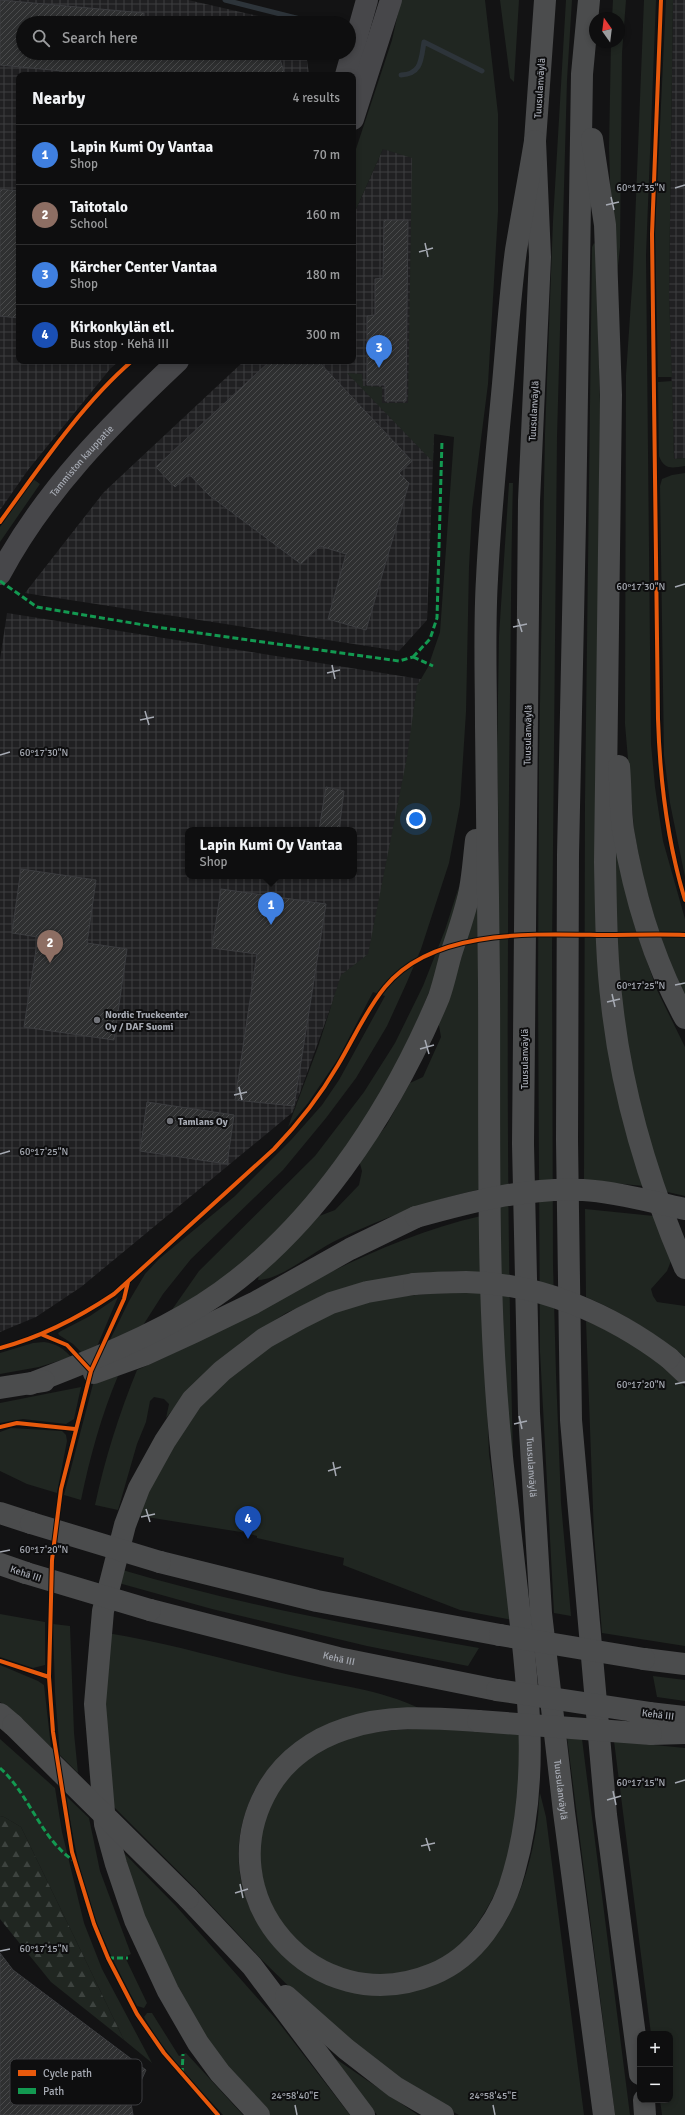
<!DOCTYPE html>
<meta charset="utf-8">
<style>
body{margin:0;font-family:Signika,sans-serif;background:#171718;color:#f1f3f6}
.controls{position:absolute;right:12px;bottom:12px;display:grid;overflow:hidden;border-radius:8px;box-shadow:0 2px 6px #0003}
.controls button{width:36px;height:36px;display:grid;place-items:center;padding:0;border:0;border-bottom:1px solid #2e2e2f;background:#0e0e0f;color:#f1f3f6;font:20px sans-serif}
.compass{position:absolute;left:589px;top:12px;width:36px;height:36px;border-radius:50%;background:#0e0e0f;box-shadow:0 2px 6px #0003;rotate:346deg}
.you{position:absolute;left:416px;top:819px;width:14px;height:14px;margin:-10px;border:3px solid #fff;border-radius:50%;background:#1a73e8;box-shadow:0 0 0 6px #1a73e833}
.badge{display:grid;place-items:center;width:26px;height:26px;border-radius:50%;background:#2563eb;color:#fff;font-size:13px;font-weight:700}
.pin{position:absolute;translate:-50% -33px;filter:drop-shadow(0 1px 2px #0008)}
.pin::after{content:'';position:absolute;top:21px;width:14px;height:12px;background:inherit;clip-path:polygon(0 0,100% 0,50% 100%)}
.popup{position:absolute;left:185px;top:827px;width:172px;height:52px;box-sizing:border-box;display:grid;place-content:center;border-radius:8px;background:#0e0e0f;filter:drop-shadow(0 1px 3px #0005);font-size:13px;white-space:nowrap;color:#9b9c9e}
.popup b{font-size:15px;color:#f1f3f6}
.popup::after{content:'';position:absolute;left:50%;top:100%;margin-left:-8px;border:8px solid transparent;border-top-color:#0e0e0f}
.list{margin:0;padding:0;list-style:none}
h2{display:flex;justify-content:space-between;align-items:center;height:52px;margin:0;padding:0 16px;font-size:17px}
h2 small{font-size:13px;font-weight:400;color:#9b9c9e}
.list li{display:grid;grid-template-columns:26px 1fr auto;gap:12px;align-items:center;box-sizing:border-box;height:60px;padding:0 16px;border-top:1px solid #2e2e2f}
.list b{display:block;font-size:15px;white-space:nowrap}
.list p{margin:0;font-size:13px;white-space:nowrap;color:#9b9c9e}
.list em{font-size:13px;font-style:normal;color:#9b9c9e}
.icon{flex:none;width:22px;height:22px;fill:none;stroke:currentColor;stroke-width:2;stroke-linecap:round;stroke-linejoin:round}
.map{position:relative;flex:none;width:685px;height:2115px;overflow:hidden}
.search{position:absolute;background:#0e0e0f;box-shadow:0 2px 6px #0003;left:16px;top:16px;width:340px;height:44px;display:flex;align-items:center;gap:10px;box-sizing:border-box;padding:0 14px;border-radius:22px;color:#9b9c9e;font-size:15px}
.panel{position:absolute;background:#0e0e0f;box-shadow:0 2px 6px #0003;left:16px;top:72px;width:340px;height:292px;border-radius:8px}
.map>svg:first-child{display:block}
</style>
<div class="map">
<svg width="685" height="2115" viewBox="0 0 685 2115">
<defs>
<pattern id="industrial-grid" width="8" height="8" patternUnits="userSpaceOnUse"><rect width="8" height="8" fill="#202022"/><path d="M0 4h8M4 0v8" fill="none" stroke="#3d3e40"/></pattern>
<pattern id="forest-firs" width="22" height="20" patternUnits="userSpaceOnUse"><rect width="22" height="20" fill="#202621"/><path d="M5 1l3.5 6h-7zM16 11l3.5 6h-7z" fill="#3d433f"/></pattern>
<pattern id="building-hatch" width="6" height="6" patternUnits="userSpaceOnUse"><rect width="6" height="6" fill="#2f3031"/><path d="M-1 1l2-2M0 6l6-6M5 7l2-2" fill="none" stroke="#4a4b4c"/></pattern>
</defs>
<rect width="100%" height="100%" fill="#131314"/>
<!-- industrial -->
<path fill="url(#industrial-grid)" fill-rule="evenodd" d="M0 0H188L276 20 278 23H23V53H306L309 74 19 75V361H119L110 369 28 470 0 510Z
M673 0H685V458L674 459 669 296Z
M402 106 418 155 437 360 427 620 399 651 25 593 104 492 244 361H353V216Z
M7 613 420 679 445 681 381 967 342 976 293 1112 81 1287 36 1317 0 1332V660ZM188 830H354V876H188Z"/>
<!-- grass -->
<path fill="#202621" d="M401 0H485L498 114V212L488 384 472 510 469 567 466 712 460 805 449 863 421 949 407 982 387 1026 356 1078 326 1118 283 1170 191 1259 163 1294 140 1330 108 1344 129 1301 145 1274 159 1259 235 1196 291 1140 322 1105 339 1080 385 996 373 992 338 1059 308 1103 288 1127 318 1047 341 975 368 954 407 757 417 686 428 667 440 632 454 437 434 434 433 462 347 373 362 374 363 386 382 387V403H408L412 158 383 149 353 216V158L392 40Z
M500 0H519L514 82 510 78Z
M566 0H572L567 80 557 437 552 950 553 1265 556 1374 561 1503 571 1616 554 1613 540 1352 538 988 539 757 545 434 553 221Z
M613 0H626L622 53 620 247 617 275 611 210 609 148 611 42H619V18H612Z
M644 0H656L646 255 651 744 655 787 663 841 685 919V1000L665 953 643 878 634 830 625 724 626 375 633 272Z
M666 0H673L669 296 672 377H658L655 231Z
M594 243 596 245 600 403 596 825 643 1186 584 1180 585 802 592 247Z
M672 381 674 459 685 458V466C672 468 664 470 659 456L658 382Z
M685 473V877L670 803 664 755 660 486 662 479 672 475Z
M33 479 40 484 0 542V527Z
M509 483H513C511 553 511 623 510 693 507 947 506 1201 513 1455L508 1452 499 1322 497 980 499 850 497 755 499 636Z
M615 823 635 927 657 990 685 1047V1196L663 1191C641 1119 624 1043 618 968 614 920 616 871 615 823Z
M479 874 481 1189C431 1200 385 1217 339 1239 314 1250 284 1279 258 1280L259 1275 314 1218 335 1210 359 1185 362 1171 359 1160 386 1126 410 1083 423 1077 441 1037 438 1020Z
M459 886C456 901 454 916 450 930 444 957 433 982 423 1007 388 1090 339 1170 276 1235 245 1266 206 1289 169 1314L199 1271 315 1156 364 1092 395 1043 423 986 445 930Z
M585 1209 654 1216 671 1261 667 1271 651 1289 653 1296 657 1302 685 1306V1357C655 1334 622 1312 586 1297Z
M481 1216 482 1273 454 1271 405 1275 308 1303 286 1313 244 1340 214 1365 185 1394 166 1418 169 1404 164 1399 154 1397 150 1401 146 1422 137 1444 118 1510 95 1505C105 1458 119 1414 137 1370 252 1320 357 1244 481 1216Z
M463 1292 483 1293 489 1454 513 1620 460 1610 343 1565 344 1558 257 1538V1536L247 1533 134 1515C146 1494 157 1473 169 1452 174 1442 179 1431 185 1423 225 1371 300 1319 364 1303 396 1295 429 1294 463 1292Z
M118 1297 96 1349 82 1353 73 1344 59 1335 58 1333 61 1331 90 1316Z
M586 1321C623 1335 658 1359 685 1387V1646L602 1633 594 1535Z
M44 1342C57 1344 63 1348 71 1357L39 1367 0 1374V1353L33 1343Z
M118 1376C101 1416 90 1457 81 1500L64 1495 93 1384Z
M81 1387 74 1419 66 1424 23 1419 0 1423V1403Z
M11 1428 62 1431 66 1435 67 1441 57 1493 27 1484 0 1471V1432Z
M119 1569C236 1604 358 1626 479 1648L468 1666 367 1646 212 1609 115 1582Z
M0 1614 45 1622V1665L33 1668 0 1657Z
M53 1624 70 1626 74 1733 78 1773 60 1755 55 1693Z
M107 1633C169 1643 229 1661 290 1675 334 1685 380 1689 421 1709 387 1720 353 1731 319 1742 308 1746 292 1748 283 1755 265 1769 255 1787 247 1808 213 1899 286 1994 381 1995 402 1995 428 1989 447 1977 453 1973 459 1967 464 1963 479 1950 497 1937 507 1919 523 1890 532 1857 537 1824 539 1814 538 1804 540 1793L546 1817 584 2115H459L414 2091 326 2023 262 1960 194 1887 110 1803 103 1720Z
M0 1665 38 1681 44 1685 51 1747 0 1702Z
M653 1676 685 1680V1701L657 1697Z
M430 1728 521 1733C519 1768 520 1806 513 1841 504 1883 474 1948 431 1964 411 1972 390 1975 369 1975 359 1975 335 1969 326 1964 319 1961 286 1934 283 1929 266 1903 257 1866 260 1836 260 1830 264 1824 266 1818 268 1812 270 1804 274 1798 285 1773 316 1751 341 1741 369 1730 400 1730 430 1728Z
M567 1737 582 1739 630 2115H615Z
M0 1739 55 1788 62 1832 84 1923 102 1969 152 2063 124 2040 21 1827 4 1817 0 1816Z
M614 1741 685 1748V2115H662L660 2100H670V2034H651Z
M66 1796 89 1818 100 1871 131 1954 125 1957 147 2003 144 2008 137 2006C118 1971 93 1922 83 1883 76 1855 71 1825 66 1796Z
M121 1850 176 1906 276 2019 350 2115H269C242 2085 214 2054 192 2021 159 1969 142 1907 121 1850Z
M147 2013H152L179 2056 186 2053 243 2115H223C195 2084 164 2053 144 2017Z
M333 2057 418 2115H377Z"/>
<!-- forest -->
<path fill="url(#forest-firs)" d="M0 1816 4 1817 21 1827 124 2040 51 1982 0 1919Z"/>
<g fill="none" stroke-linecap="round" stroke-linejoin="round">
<!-- stream -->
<path stroke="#2d343a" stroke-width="5" d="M225 0 316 23
M401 75C422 74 421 59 424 42L482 71"/>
</g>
<!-- building -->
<path fill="url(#building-hatch)" stroke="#3c3d40" d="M0 0 144 13V23H23V53H278L285 75H62V71L0 65Z
M0 189 19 191V318L0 316Z
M384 220H408L406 401H385V385H367V316L375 315V279L383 278Z
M270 361H318L412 461 399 473 409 483 366 630 328 619 346 554 320 546 301 564 209 495 189 474 175 487 156 467Z
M326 787 344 791 339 830H319Z
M21 869 96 880 87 943 127 949 114 1040 24 1027 38 937 12 933Z
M221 889 326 904 294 1106 235 1100 257 954 212 948Z
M147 1102 234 1115 227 1164 140 1151Z
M0 1953 13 1970 146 2070 131 2103 133 2115H0Z"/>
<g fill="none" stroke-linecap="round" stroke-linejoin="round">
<!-- secondary -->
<g stroke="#47474a" stroke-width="22">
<path d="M346 75 367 0"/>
<path d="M353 119 391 0"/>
<path id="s1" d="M0 574C45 490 110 425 178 361"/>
</g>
<!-- highway -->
<g stroke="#4b4c4d" stroke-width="22">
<path id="s2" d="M545 0 535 141 540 257 529 501 523 1144 529 1413 541 1613 564 1812 604 2115"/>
<path d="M589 0 582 74 575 522 568 855 567 1140 571 1420 606 1815 640 2074"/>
<path d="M592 139 605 225 611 395 605 862C606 909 606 957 612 1004 622 1096 649 1184 685 1268"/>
<path d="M619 766C621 787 620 809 623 830 634 895 653 960 685 1018"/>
<path d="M669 1358 685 1373"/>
<path d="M94 1373 144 1355 194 1332 254 1303 350 1249 416 1217"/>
<path d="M30 1384C89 1361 149 1338 203 1304 310 1236 391 1112 439 997 444 983 447 968 451 954 458 932 466 911 470 889 473 873 474 856 476 840"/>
<path d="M0 1388 44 1381"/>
<path d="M0 1513 31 1523"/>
<path d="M160 1562 317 1601 500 1635"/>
<path d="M0 1564 26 1573"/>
<path id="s3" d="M150 1610 338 1658 497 1690"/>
<path d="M644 1659 685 1664"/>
<path d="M649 1713 685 1717"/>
<path d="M0 1714 13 1725"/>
<path d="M478 1721C433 1718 388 1714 345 1729 314 1739 286 1759 269 1787 204 1896 315 2023 433 1974 475 1957 503 1914 514 1872 538 1788 530 1703 520 1617 515 1573 510 1528 505 1484 485 1318 490 1150 489 983 488 897 487 811 486 726 486 677 484 628 487 579 490 514 497 449 503 384 507 339 510 294 516 250 522 214 529 178 535 141"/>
<path d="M651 1734 685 1733"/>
<path d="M188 1898 252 1966 364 2115"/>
<path d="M286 1996 346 2049 395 2087 443 2115"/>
<path d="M644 2100 645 2115"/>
<path d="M259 2115 220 2073 198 2043 168 1991 135 1920 116 1864 105 1824 95 1704 103 1611 125 1525 139 1488 165 1441 192 1400 222 1371 265 1338 301 1318 331 1303 367 1292 414 1284"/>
</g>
<!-- highway-bridge -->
<path stroke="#4b4c4d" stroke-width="22" d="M416 1217C470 1202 526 1187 583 1190 617 1192 652 1202 685 1209
M414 1284C431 1283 449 1282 466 1282 540 1283 611 1314 669 1358
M31 1523 160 1562
M26 1573 150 1610
M500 1635 644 1659
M497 1690 649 1713
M478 1721 651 1734
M13 1725 188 1898"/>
<!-- quiet -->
<path stroke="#139951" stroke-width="3" stroke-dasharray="6 3" stroke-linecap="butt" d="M0 581 37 607 156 627 399 661 413 657
M413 657 430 639 437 618 442 440
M413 657 433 666
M0 1768C30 1795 40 1838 74 1861
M108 1958H128
M182 2074 183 2054"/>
<defs>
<path id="cycleway" d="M661 0 652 234 658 719C660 781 667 841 685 900
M0 522C39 468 82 404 132 361
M128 1282 124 1299 91 1371 61 1489 52 1560 49 1677 53 1732 72 1852 94 1924 108 1958 137 2014 164 2053 218 2115
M43 1335 67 1345 91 1371
M0 1348C42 1337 78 1318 114 1294L274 1149C299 1123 320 1096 338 1065 353 1040 366 1010 385 987 433 928 535 934 603 935 631 935 658 934 685 935
M0 1427 17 1423 75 1429
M0 1661 49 1677"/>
</defs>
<!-- cycleway casing -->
<use href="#cycleway" stroke="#0e0e0f" stroke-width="6"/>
<!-- cycleway -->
<use href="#cycleway" stroke="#e8590c" stroke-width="4"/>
</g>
<!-- ticks -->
<path fill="none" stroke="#a6aab3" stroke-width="1.5" d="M675 188 685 185M611 197 614 210M606 205 619 202M425 243 428 257M419 252 433 248M675 587 685 584M518 619 522 632M513 627 527 624M332 665 335 679M327 673 340 670M145 711 149 725M140 720 154 717M0 755 10 752M675 985 685 983M612 994 615 1007M607 1002 620 999M425 1040 429 1054M420 1049 434 1045M239 1087 242 1100M234 1095 247 1092M0 1154 10 1151M675 1384 685 1382M519 1416 522 1429M514 1424 527 1421M333 1462 336 1476M328 1471 341 1467M146 1509 150 1522M141 1517 155 1514M0 1552 10 1550M675 1783 685 1780M613 1791 616 1805M607 1800 621 1796M426 1838 430 1851M421 1846 435 1843M240 1884 243 1898M235 1893 248 1889M0 1951 10 1949M295 2105 297 2115M493 2105 495 2115"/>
<!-- markers -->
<g fill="#73757b" stroke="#0e0e0f" stroke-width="1.5">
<circle cx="97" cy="1020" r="4"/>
<circle cx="170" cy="1121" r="4"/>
</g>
<g text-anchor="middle" stroke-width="4" stroke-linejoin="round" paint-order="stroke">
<!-- street labels -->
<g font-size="10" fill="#a6aab3" stroke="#0e0e0f">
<text transform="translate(539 88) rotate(-86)" y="4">Tuusulanväylä</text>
<text transform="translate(533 411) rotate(-87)" y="4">Tuusulanväylä</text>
<text dy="4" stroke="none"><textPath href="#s1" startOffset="140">Tammiston kauppatie</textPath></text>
<text transform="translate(527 735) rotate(-89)" y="4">Tuusulanväylä</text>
<text transform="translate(524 1059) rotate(-90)" y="4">Tuusulanväylä</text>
<text dy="4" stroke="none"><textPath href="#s2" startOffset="1468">Tuusulanväylä</textPath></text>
<text transform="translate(26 1573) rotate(18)" y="4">Kehä III</text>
<text dy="4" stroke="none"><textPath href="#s3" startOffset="195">Kehä III</textPath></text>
<text transform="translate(658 1714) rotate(7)" y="4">Kehä III</text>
<text dy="4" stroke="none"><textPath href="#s2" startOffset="1792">Tuusulanväylä</textPath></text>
</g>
<!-- poi labels -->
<g font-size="10" font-weight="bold" fill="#a6aab3" stroke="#0e0e0f" text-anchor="start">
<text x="105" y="1018">Nordic Truckcenter<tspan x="105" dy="12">Oy / DAF Suomi</tspan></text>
<text x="178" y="1125">Tamlans Oy</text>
</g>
</g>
<!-- legend -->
<rect x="10" y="2059" width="132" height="46" rx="6" fill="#0e0e0f" stroke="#3c3d40" stroke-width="1"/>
<rect x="18" y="2070" width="18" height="6" fill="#e8590c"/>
<rect x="18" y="2088" width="18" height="6" fill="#139951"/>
<g font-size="11" fill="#a6aab3">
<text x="43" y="2077">Cycle path</text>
<text x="43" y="2095">Path</text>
</g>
<g font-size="10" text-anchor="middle" fill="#a6aab3" stroke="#0e0e0f" stroke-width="4" stroke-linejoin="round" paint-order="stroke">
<text x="641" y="191">60°17'35"N</text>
<text x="641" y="590">60°17'30"N</text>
<text x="44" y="756">60°17'30"N</text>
<text x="641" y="989">60°17'25"N</text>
<text x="44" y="1155">60°17'25"N</text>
<text x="641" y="1388">60°17'20"N</text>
<text x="44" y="1553">60°17'20"N</text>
<text x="641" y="1786">60°17'15"N</text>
<text x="44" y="1952">60°17'15"N</text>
<text x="295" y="2099">24°58'40"E</text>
<text x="493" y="2099">24°58'45"E</text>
</g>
</svg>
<div class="controls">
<button>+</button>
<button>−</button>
</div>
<svg class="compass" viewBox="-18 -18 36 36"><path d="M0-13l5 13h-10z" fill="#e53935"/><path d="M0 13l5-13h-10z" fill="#9b9c9e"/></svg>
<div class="you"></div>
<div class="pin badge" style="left:271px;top:925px;background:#3f7fe0">1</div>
<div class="popup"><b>Lapin Kumi Oy Vantaa</b>Shop</div>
<div class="pin badge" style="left:50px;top:963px;background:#8d6e63">2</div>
<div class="pin badge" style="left:379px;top:368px;background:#3f7fe0">3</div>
<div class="pin badge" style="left:248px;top:1539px;background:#1a4fb4">4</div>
<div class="search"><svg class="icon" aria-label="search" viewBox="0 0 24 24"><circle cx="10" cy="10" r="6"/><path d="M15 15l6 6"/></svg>Search here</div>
<section class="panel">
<h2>Nearby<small>4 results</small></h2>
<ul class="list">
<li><span class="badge" style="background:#3f7fe0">1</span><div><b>Lapin Kumi Oy Vantaa</b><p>Shop</p></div><em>70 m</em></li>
<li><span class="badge" style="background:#8d6e63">2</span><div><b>Taitotalo</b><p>School</p></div><em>160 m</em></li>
<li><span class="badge" style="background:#3f7fe0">3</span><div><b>Kärcher Center Vantaa</b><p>Shop</p></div><em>180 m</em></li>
<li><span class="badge" style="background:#1a4fb4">4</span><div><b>Kirkonkylän etl.</b><p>Bus stop · Kehä III</p></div><em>300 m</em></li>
</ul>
</section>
</div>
